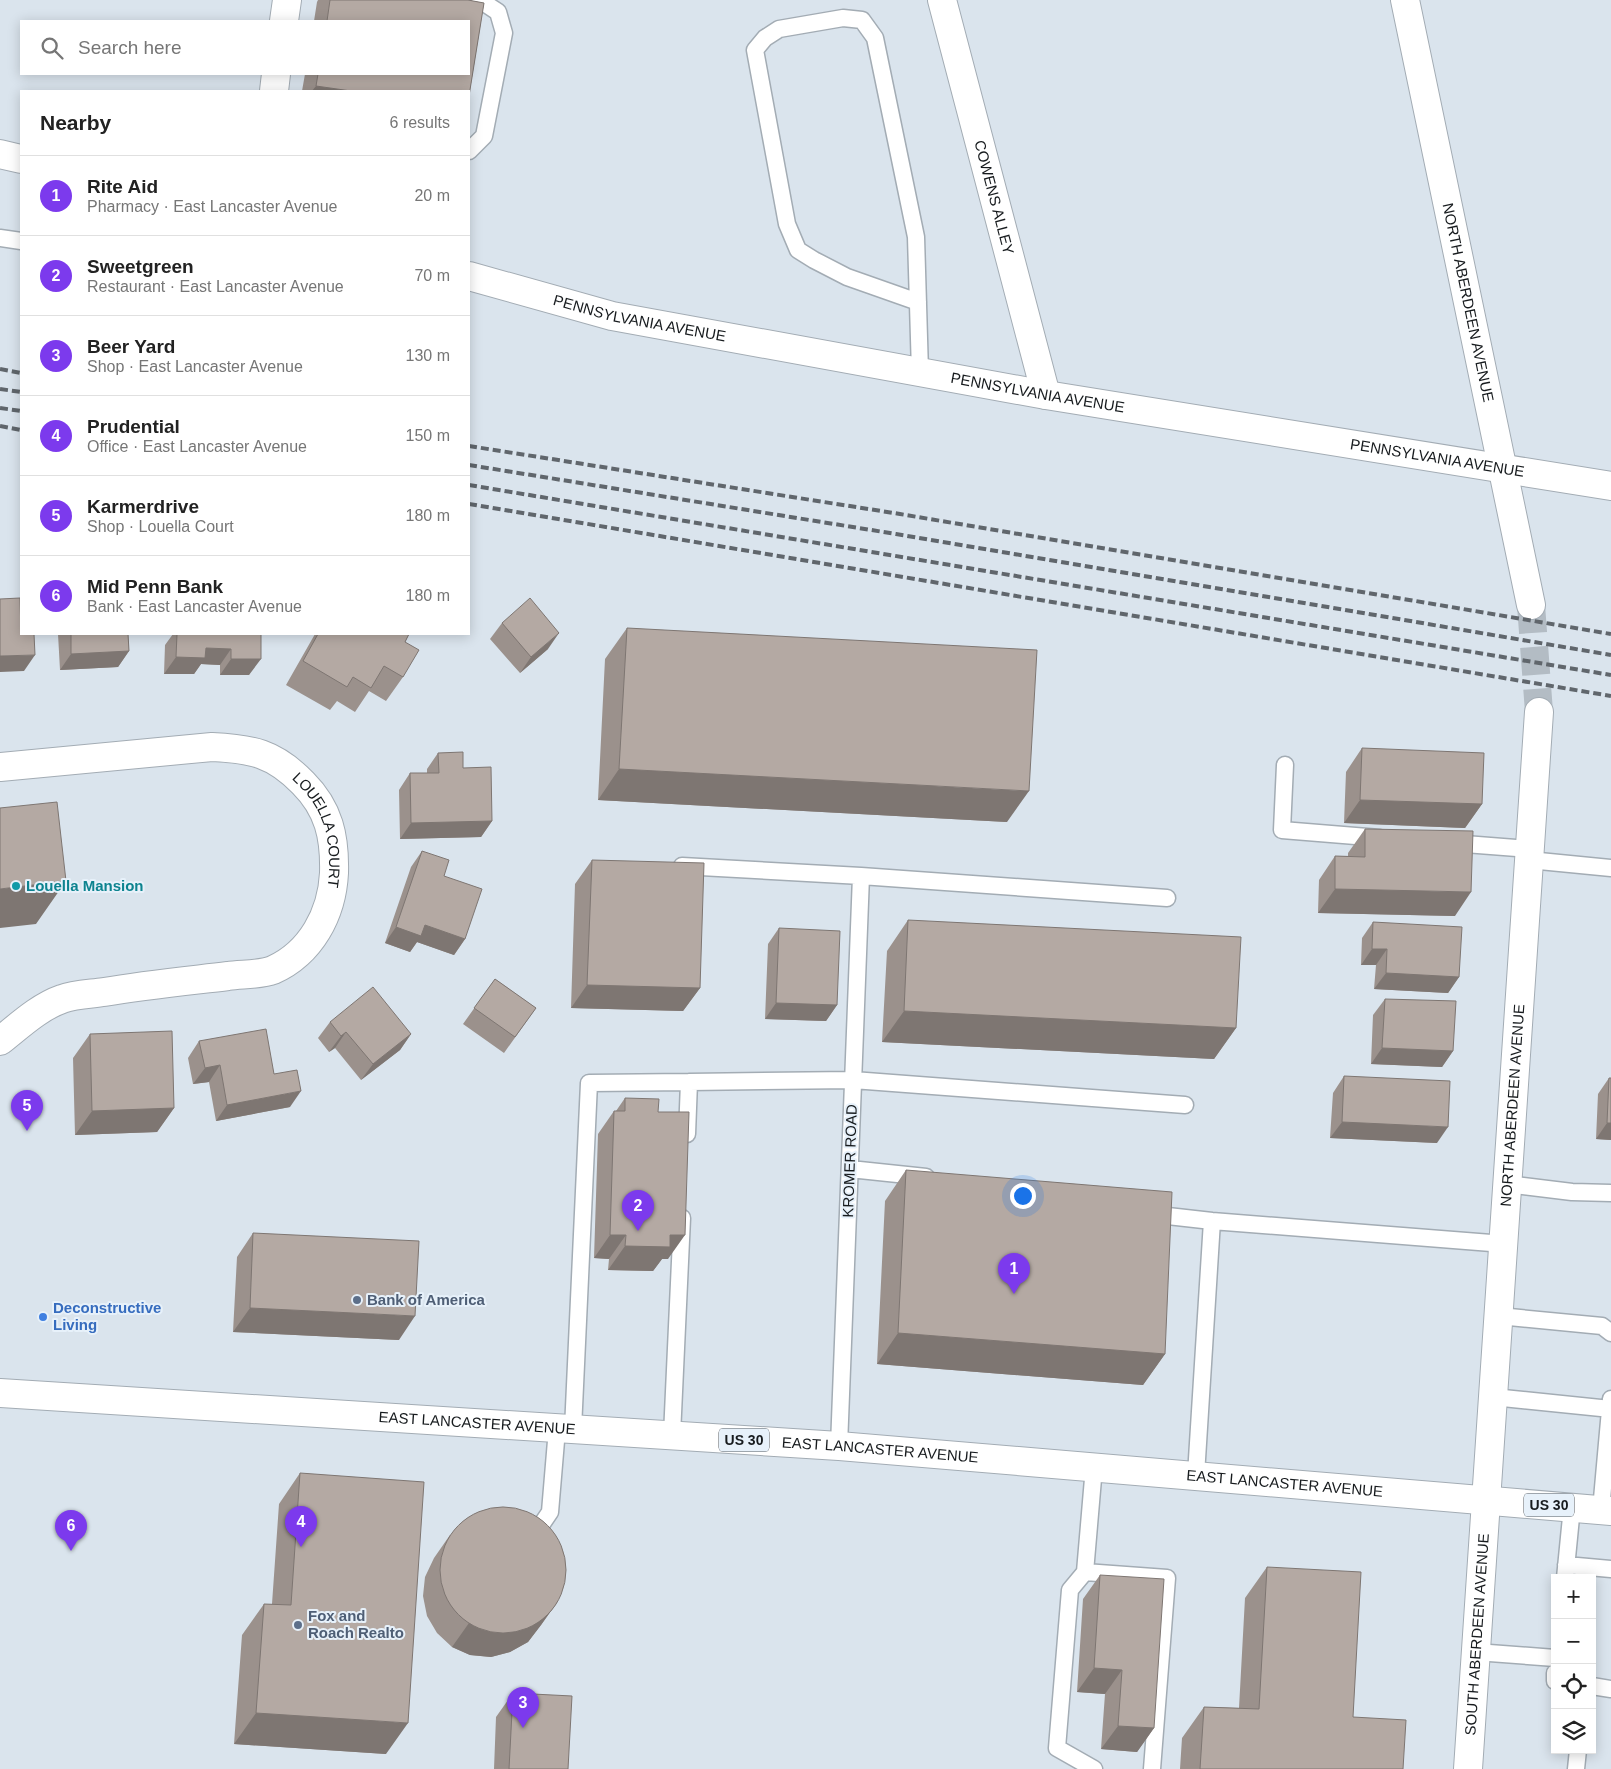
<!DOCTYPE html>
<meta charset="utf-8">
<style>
body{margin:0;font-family:Arial,sans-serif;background:#f6f6f6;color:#222}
.controls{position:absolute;right:15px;bottom:15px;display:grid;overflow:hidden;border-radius:0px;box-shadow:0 2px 12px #0003}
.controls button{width:45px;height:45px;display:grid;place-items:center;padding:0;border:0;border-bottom:1px solid #e0e0e0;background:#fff;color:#222;font:25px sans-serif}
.you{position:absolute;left:1022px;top:1195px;width:18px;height:18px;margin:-12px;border:4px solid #fff;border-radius:50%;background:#1a73e8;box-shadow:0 0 0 8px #1a73e833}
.badge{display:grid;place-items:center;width:32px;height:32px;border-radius:50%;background:#7c3aed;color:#fff;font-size:16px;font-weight:700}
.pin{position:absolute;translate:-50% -41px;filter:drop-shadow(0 1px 2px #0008)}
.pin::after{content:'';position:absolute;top:26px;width:18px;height:15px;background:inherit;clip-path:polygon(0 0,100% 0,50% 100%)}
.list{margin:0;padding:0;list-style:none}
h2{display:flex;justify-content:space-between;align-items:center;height:65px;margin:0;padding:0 20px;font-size:21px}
h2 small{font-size:16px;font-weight:400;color:#767676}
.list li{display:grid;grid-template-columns:32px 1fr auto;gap:15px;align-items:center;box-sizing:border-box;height:80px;padding:0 20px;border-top:1px solid #e0e0e0}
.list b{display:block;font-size:19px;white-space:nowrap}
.list p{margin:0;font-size:16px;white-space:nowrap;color:#767676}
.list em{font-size:16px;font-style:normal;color:#767676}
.icon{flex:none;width:28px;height:28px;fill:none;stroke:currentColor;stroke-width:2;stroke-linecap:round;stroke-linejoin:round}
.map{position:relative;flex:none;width:1611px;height:1769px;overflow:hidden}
.search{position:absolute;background:#fff;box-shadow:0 2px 12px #0003;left:20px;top:20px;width:450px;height:55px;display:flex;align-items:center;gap:12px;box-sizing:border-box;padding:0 18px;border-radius:0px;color:#767676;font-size:19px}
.panel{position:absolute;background:#fff;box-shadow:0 2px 12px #0003;left:20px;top:90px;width:450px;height:545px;border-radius:0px}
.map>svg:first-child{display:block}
</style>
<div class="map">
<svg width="1611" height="1769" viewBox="0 0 1611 1769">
<rect width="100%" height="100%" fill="#dae4ed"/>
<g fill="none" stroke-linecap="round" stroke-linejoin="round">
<!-- minor-tunnel -->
<path stroke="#b3bcc4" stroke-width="28" stroke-dasharray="28 14" stroke-linecap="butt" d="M1531 605 1539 712"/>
<defs>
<path id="service" d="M469 151 484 136 504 33 498 12 480 0
M0 238 21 241
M918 302 847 277 814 260 798 250 787 224 755 50 765 38 779 29 843 18 862 20 875 38 916 237 920 372
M1285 765 1282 830 1380 838
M1452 843 1530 849
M1529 860 1611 868
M682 866 861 876 839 1446
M861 876 1167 898
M687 1134 689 1082 853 1080 1185 1105
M850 1169 926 1177
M1507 1184 1572 1192 1611 1193
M1150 1214 1212 1221 1504 1244
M1499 1316 1602 1326 1611 1333
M1493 1397 1611 1409
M573 1429 589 1083 689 1082
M672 1435 682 1218
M1196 1475 1212 1221
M1601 1510 1611 1399
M535 1534 550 1512 557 1429
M1566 1565 1611 1569
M1085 1572 1167 1578 1152 1769
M1565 1578 1572 1507
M1476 1652 1555 1658
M1555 1673V1681
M1592 1686 1611 1689
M1094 1769 1057 1748 1070 1590 1085 1572 1094 1467
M1576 1769 1578 1750"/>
<g id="minor">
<path id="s1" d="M942 0 1046 395"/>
<path id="s2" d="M1405 0 1531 605"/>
<path d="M284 21 287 0"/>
<path d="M274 91 276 74"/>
<path d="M0 154 21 159"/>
<path id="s3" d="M469 276 612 316 1046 395 1611 486"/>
<path id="s4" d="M0 767 212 747C252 749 274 753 303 783 329 809 335 837 334 873 332 914 311 953 273 970 260 975 241 974 228 976 186 981 145 985 104 992 91 994 75 994 62 999 39 1007 19 1026 0 1041"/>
<path id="s5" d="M1468 1769 1539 712"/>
</g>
<g id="trunk">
<path id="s6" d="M0 1393 839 1446 1611 1511"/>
</g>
</defs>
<!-- service casing -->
<use href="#service" stroke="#a3acb4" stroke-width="19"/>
<!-- minor casing -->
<use href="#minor" stroke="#a3acb4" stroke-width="30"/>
<!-- trunk casing -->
<use href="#trunk" stroke="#a3acb4" stroke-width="30"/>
<!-- service -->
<use href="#service" stroke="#fff" stroke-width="16"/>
<!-- minor -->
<use href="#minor" stroke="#fff" stroke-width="28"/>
<!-- trunk -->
<use href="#trunk" stroke="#fff" stroke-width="28"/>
<!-- rail -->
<path stroke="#60666c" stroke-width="4" stroke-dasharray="8 4" stroke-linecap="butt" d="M0 369 21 373
M0 389 21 392
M0 408 21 411
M0 426 21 430
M469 446 900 514 1611 634
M469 465 896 534 1611 655
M469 485 1611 675
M469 504 1611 696"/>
</g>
<!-- wall -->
<path fill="#9b918c" d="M318 0H468L484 3 469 96V91H302L305 74H469V21H314L317 2Z
M502 623 548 649 520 673 490 639Z
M627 628 1007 822 598 800 605 659Z
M58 634H128L129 651 118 667 60 670Z
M173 634H261L249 675H220V665L201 664 194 674H164L165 645Z
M315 634H409L405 642 403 677 386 701 369 691 355 712 337 701 330 710 286 685Z
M1362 748 1482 804 1465 828 1344 823 1346 772Z
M438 753 463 768 492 821 481 837 400 839 399 790 410 773H427V769Z
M1365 829 1455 916 1318 913 1319 880 1335 856H1348V853Z
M422 851 444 876 465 939 454 955 417 942 410 952 385 943 411 867Z
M592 860 700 988 683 1011 571 1008 575 884Z
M908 920 1236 1028 1214 1059 882 1042 887 951Z
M1373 922 1459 977 1448 993 1374 989 1376 965H1361L1362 938Z
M779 928 837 1005 826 1021 765 1019 768 944Z
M495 979 536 1008 504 1053 463 1024Z
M1385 999 1453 1051 1442 1067 1371 1064 1373 1015Z
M330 1022 411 1034 400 1050 361 1080 335 1048 329 1052 318 1038Z
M90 1034 174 1108 157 1132 75 1135 73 1058Z
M199 1041 274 1074 290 1107 216 1121 209 1082 193 1084 188 1058Z
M1344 1076 1437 1143 1330 1138 1333 1093Z
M1609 1078 1611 1140 1596 1139 1598 1094Z
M625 1098 658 1112 668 1259H662L653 1271 608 1270 609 1259 594 1258 598 1134 614 1111H616Z
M906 1170 1165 1354 1143 1385 877 1364 885 1201Z
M253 1233 399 1340 233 1332 237 1257Z
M300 1473 386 1754 234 1744 242 1635 264 1604H272L279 1504Z
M450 1535 558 1601 541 1625 528 1642 510 1652 491 1657 470 1655 452 1647 437 1633 427 1616 423 1596 425 1577 434 1558Z
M1267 1567 1353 1717 1403 1769H1180L1182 1738 1204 1707 1239 1708 1245 1598Z
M1100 1575 1154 1728 1137 1752 1101 1749 1105 1694 1077 1692 1083 1599Z
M513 1693 568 1769H494L496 1717Z"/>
<!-- shaded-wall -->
<path fill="#7e7672" d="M316 86 351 91H312Z
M559 633 548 649 520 673 531 657Z
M206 648 231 649 220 665 201 664 194 674H164L176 657Z
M129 651 118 667 60 670 71 654Z
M35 655 24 671 0 672V656Z
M231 659H261L249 675H220Z
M619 769 1029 791 1007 822 598 800Z
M1360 800 1482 804 1465 828 1344 823Z
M492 821 481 837 400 839 411 823Z
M66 881 36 924 0 928V889Z
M1335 889 1471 892 1455 916 1318 913Z
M425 925 465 939 454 955 417 942 410 952 385 943 396 927Z
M1372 949H1387L1376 965H1361Z
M1386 973 1459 977 1448 993 1374 989Z
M587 985 700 988 683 1011 571 1008Z
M776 1003 837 1005 826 1021 765 1019Z
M904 1011 1236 1028 1214 1059 882 1042Z
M346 1032 335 1048 329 1052 341 1036Z
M411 1034 400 1050 361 1080 373 1064Z
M1382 1048 1453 1051 1442 1067 1371 1064Z
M220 1065 209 1082 193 1084 205 1068Z
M301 1091 290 1107 216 1121 227 1105Z
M174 1108 157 1132 75 1135 92 1111Z
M1342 1122 1448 1127 1437 1143 1330 1138Z
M1607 1123H1611V1140L1596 1139Z
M610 1235H626L609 1259 594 1258Z
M670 1235H685L668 1259H662L653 1271 608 1270 625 1246Z
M250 1308 415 1316 399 1340 233 1332Z
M898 1333 1165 1354 1143 1385 877 1364Z
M558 1601 541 1625 528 1642 510 1652 491 1657 470 1655 452 1647 469 1623Z
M1094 1668 1122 1670 1105 1694 1077 1692Z
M256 1713 408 1723 386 1754 234 1744Z
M1118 1726 1154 1728 1137 1752 1101 1749Z"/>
<!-- building -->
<path fill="#b4a9a3" stroke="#7e7672" d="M330 0H468L484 3 469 96V91H351L316 86 318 74H469V21H327Z
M20 598 21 634H34L35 655 0 656V599Z
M530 598 559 633 531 657 502 623Z
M627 628 1037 650 1029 791 619 769Z
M71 634H128L129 651 71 654Z
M177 634H261V659H231V649L206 648 205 658 176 657Z
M318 634H409L405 642 419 650 403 677 384 666 371 688 353 677 347 687 303 661Z
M1362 748 1484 753 1482 804 1360 800Z
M463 752V768L491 767 492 821 411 823 410 773H439L438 753Z
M57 802 66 881 0 889V808Z
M1365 829 1473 831 1471 892 1335 889V856L1365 857Z
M422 851 449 860 444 876 482 889 465 939 425 925 421 936 396 927Z
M592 860 704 863 700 988 587 985Z
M908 920 1241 937 1236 1028 904 1011Z
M1373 922 1462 927 1459 977 1386 973 1387 949H1372Z
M779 928 840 931 837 1005 776 1003Z
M495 979 536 1008 515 1037 474 1008Z
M373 987 411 1034 373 1064 346 1032 341 1036 330 1022Z
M1385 999 1456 1001 1453 1051 1382 1048Z
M266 1029 274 1074 297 1070 301 1091 227 1105 220 1065 205 1068 199 1041Z
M172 1031 174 1108 92 1111 90 1034Z
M1344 1076 1450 1081 1448 1127 1342 1122Z
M1609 1078H1611V1123H1607Z
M625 1098 659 1099 658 1112H689L685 1235H670V1247L625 1246 626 1235H610L614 1111H625Z
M906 1170 1172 1192 1165 1354 898 1333Z
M253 1233 419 1241 415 1316 250 1308Z
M300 1473 424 1482 408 1723 256 1713 264 1604 291 1605Z
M440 1570a63 63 0 1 1 126 0a63 63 0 1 1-126 0Z
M1267 1567 1361 1572 1353 1717 1406 1720 1403 1769H1200L1204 1707 1259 1709Z
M1100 1575 1164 1579 1154 1728 1118 1726 1122 1670 1094 1668Z
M513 1693 572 1696 568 1769H509Z"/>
<!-- markers -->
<circle fill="#0f9aa8" stroke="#e7f1fa" stroke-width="2" cx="16" cy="886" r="5"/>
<g fill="#5c6f8a" stroke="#e7f1fa" stroke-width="2">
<circle cx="357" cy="1300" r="5"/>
<circle cx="298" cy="1625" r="5"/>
</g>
<circle fill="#3f7fe0" stroke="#e7f1fa" stroke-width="2" cx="43" cy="1317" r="5"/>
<g text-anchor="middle" stroke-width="4" stroke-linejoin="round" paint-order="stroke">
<!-- shield labels -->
<g fill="#e7f1fa" stroke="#555b60" stroke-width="1">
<rect x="719" y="1428.5" width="50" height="23" rx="4"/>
<rect x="1524" y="1493.5" width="50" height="23" rx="4"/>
</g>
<g font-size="14" font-weight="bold" fill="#171b1e">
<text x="744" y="1445">US 30</text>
<text x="1549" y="1510">US 30</text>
</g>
<!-- street labels -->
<g font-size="15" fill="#171b1e" stroke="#e7f1fa">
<text dy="5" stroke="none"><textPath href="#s1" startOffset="204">COWENS ALLEY</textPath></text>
<text dy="5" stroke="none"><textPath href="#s2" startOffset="309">NORTH ABERDEEN AVENUE</textPath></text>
<text dy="5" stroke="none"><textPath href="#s3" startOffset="176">PENNSYLVANIA AVENUE</textPath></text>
<text dy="5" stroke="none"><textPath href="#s3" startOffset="581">PENNSYLVANIA AVENUE</textPath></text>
<text dy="5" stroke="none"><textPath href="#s3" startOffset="986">PENNSYLVANIA AVENUE</textPath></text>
<text dy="5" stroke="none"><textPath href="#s4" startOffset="365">LOUELLA COURT</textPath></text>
<text dy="5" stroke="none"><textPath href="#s5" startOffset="665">NORTH ABERDEEN AVENUE</textPath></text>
<text transform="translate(850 1161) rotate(-88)" y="5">KROMER ROAD</text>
<text dy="5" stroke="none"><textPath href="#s6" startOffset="478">EAST LANCASTER AVENUE</textPath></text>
<text dy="5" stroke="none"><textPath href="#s6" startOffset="882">EAST LANCASTER AVENUE</textPath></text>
<text dy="5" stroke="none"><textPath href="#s6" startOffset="1288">EAST LANCASTER AVENUE</textPath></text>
<text dy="5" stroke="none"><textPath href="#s5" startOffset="135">SOUTH ABERDEEN AVENUE</textPath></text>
</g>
<!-- culture labels -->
<g font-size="15" font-weight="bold" fill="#0d838f" stroke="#e7f1fa" text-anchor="start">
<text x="26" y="891">Louella Mansion</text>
</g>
<!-- service labels -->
<g font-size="15" font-weight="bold" fill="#4e5e75" stroke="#e7f1fa" text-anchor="start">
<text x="367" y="1305">Bank of America</text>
<text x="308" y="1621">Fox and<tspan x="308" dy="17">Roach Realto</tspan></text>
</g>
<!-- shop labels -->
<g font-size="15" font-weight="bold" fill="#366cbe" stroke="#e7f1fa" text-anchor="start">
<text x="53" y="1313">Deconstructive<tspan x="53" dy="17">Living</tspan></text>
</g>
</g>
</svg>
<div class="controls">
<button>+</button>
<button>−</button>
<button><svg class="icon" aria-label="locate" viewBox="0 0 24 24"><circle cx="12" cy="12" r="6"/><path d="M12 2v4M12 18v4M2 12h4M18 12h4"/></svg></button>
<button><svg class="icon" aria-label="layers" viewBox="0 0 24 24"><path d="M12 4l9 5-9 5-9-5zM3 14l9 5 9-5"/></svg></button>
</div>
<div class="you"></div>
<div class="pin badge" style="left:1014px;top:1294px">1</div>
<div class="pin badge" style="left:638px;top:1231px">2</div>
<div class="pin badge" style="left:523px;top:1728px">3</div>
<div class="pin badge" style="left:301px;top:1547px">4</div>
<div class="pin badge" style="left:27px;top:1131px">5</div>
<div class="pin badge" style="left:71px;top:1551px">6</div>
<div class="search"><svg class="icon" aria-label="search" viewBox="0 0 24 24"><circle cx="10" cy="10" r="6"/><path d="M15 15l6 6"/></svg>Search here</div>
<section class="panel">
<h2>Nearby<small>6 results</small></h2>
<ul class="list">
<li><span class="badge">1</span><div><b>Rite Aid</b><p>Pharmacy · East Lancaster Avenue</p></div><em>20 m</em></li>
<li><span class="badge">2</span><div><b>Sweetgreen</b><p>Restaurant · East Lancaster Avenue</p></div><em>70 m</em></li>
<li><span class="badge">3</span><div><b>Beer Yard</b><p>Shop · East Lancaster Avenue</p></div><em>130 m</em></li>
<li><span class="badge">4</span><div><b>Prudential</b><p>Office · East Lancaster Avenue</p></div><em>150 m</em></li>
<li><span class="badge">5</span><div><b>Karmerdrive</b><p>Shop · Louella Court</p></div><em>180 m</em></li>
<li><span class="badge">6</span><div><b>Mid Penn Bank</b><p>Bank · East Lancaster Avenue</p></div><em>180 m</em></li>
</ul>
</section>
</div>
